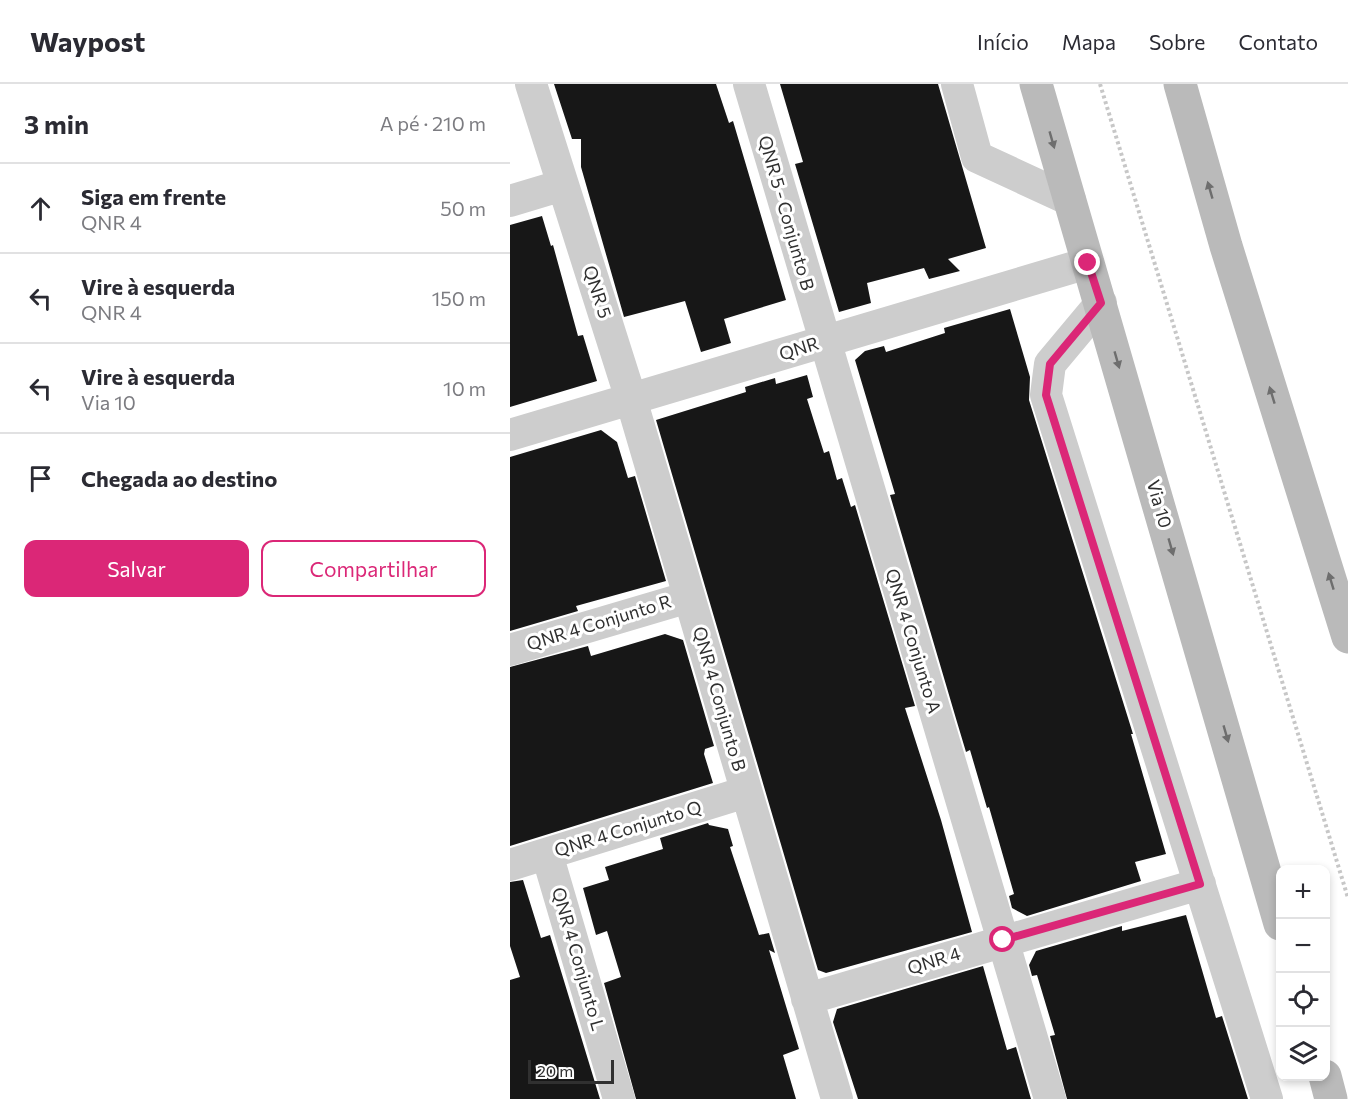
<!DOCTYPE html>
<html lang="pt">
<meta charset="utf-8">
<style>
body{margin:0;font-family:Commissioner,sans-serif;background:#f7f7f7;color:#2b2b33}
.controls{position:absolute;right:18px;bottom:18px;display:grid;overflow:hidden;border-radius:12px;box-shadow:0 3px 9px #0003}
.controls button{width:54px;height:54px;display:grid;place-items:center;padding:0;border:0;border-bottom:2px solid #e1e1e2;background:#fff;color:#2b2b33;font:30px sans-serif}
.scale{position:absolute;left:18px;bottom:15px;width:86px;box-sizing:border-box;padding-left:6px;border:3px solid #303030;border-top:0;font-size:16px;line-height:21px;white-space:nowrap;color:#303030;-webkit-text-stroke:4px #fff;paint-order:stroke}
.stop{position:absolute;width:18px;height:18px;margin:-14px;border:4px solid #db2777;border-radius:50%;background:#fff}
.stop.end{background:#db2777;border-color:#fff;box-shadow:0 2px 6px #0008}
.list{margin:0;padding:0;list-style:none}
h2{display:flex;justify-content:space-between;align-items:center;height:78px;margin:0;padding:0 24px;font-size:26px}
h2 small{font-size:20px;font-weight:400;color:#7c7c81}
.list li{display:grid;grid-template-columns:39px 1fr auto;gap:18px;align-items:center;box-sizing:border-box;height:90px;padding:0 24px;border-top:2px solid #e1e1e2}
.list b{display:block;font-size:22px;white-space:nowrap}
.list p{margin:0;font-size:20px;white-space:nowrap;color:#7c7c81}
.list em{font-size:20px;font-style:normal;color:#7c7c81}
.actions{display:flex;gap:12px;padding:18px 24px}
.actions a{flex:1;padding:14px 0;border:2px solid #db2777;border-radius:12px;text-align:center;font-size:21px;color:#db2777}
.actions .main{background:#db2777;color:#fff}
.icon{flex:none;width:33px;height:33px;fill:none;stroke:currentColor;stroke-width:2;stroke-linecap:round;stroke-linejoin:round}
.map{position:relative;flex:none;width:838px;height:1015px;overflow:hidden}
header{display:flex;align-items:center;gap:36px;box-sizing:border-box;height:84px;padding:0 30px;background:#fff;border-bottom:2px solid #e1e1e2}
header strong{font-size:28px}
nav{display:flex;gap:33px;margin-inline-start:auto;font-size:21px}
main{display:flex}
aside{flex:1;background:#fff}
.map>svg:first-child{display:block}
</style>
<header>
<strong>Waypost</strong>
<nav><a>Início</a><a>Mapa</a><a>Sobre</a><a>Contato</a></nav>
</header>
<main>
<aside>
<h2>3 min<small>A pé · 210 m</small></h2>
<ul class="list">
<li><svg class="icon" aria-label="ahead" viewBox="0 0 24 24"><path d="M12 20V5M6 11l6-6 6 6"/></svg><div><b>Siga em frente</b><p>QNR 4</p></div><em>50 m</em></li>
<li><svg class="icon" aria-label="left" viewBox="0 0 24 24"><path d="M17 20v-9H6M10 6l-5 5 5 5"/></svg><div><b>Vire à esquerda</b><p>QNR 4</p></div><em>150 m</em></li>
<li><svg class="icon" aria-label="left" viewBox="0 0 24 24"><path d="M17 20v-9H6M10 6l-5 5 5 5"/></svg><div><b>Vire à esquerda</b><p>Via 10</p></div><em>10 m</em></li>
<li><svg class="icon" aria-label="arrive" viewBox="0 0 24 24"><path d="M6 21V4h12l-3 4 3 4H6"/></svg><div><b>Chegada ao destino</b></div></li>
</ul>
<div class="actions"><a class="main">Salvar</a><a>Compartilhar</a></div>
</aside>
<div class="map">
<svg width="838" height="1015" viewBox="0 0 838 1015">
<rect width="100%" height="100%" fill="#fff"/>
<!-- building -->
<path fill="#171717" d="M44 0H206L219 39 223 37 276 216 214 235 221 259 191 268 175 217 114 233 71 83V55H62Z
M270 0H428L476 164 438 175 450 187 419 195 414 184 357 199 361 219 329 228 285 80 293 78Z
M32 132 41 162 43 161 68 252 73 251 87 297 0 323V141Z
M500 225 520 293 519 316 623 650H621L656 770 625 778 631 797 517 832 502 824 499 812 504 810 479 723 477 724 460 666 456 668 447 638 380 411 385 410 345 276 355 267 374 262 376 268 435 249 434 244Z
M297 291 303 313 297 315 314 369 319 367 327 396 332 394 341 423 345 421 405 622 395 624 431 736 462 848 316 889 308 886 146 336 236 308 235 303 265 294 266 300Z
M91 346 107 358 118 394 125 392 156 497 66 522 68 527 0 547V373Z
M155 550 173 556 204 662 195 665 194 670 203 699 0 762V583L78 562 81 572Z
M198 739 199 741 218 745 223 762 220 763 249 851 259 849 265 869 259 866 289 965 273 971 286 1015H126L94 899 111 893 97 847 86 851 73 804 99 796 95 783 153 765 150 754Z
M13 796 31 854 40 851 90 1015H0V896L10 893 0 862V798Z
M676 831 706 934 712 932 738 1015H557L540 952 545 951 527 891 522 892 519 881 526 867 612 842V847Z
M473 882 497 966 506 963 521 1015H348L323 938 327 925Z"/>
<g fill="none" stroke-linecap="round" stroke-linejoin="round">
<!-- path -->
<path stroke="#c7c7c7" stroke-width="4" stroke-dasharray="3 3" stroke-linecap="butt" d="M590 0 838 814"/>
<!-- minor -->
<path stroke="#cdcdcd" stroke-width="32" d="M21 0 121 315 327 1015
M239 0 540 1015
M447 0 467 73 560 116
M0 117 53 101
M591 219 540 280 536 311 757 1015
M0 351 578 179
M0 566 179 513
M37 770 109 1015
M0 781 236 708
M297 915 690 800"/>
<!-- secondary -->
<path stroke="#bababa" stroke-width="33" d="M526 0 770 840
M670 0 716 162 838 553
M815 992 821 1015"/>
</g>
<!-- one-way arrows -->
<defs><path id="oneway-solid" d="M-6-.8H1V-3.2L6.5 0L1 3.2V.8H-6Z" transform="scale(1.5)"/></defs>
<g fill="#6e6e6e">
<use href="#oneway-solid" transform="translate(542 56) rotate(74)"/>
<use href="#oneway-solid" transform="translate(700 106) rotate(-106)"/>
<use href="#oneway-solid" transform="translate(607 276) rotate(74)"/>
<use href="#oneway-solid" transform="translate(762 311) rotate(-107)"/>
<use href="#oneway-solid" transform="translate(661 463) rotate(74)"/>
<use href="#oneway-solid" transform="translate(821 497) rotate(-107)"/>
<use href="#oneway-solid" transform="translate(716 650) rotate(74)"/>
</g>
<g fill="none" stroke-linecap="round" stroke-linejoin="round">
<!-- route -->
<path stroke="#db2777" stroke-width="8" d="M493 856 690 800 536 311 540 280 591 219 578 179"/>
</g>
<g text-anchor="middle" stroke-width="6" stroke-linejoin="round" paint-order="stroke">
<!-- street labels -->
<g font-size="18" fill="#303030" stroke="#fff">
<text transform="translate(276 129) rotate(74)" y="6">QNR 5 - Conjunto B</text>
<text transform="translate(87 208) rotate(72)" y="6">QNR 5</text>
<text transform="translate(289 265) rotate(-17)" y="6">QNR</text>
<text transform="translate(649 420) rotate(74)" y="6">Via 10</text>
<text transform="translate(89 539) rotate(-17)" y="6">QNR 4 Conjunto R</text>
<text transform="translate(403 557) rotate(73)" y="6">QNR 4 Conjunto A</text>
<text transform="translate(209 615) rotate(74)" y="6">QNR 4 Conjunto B</text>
<text transform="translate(118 745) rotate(-17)" y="6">QNR 4 Conjunto Q</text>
<text transform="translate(68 875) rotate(74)" y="6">QNR 4 Conjunto L</text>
<text transform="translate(424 877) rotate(-17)" y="6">QNR 4</text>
</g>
</g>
</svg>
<div class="controls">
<button>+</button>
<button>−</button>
<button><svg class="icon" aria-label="locate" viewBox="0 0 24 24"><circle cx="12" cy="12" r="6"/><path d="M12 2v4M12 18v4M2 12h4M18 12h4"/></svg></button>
<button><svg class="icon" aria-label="layers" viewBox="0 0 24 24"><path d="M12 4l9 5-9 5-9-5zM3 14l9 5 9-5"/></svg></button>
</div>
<div class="scale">20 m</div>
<div class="stop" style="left:493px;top:856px"></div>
<div class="stop end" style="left:578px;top:179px"></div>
</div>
</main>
